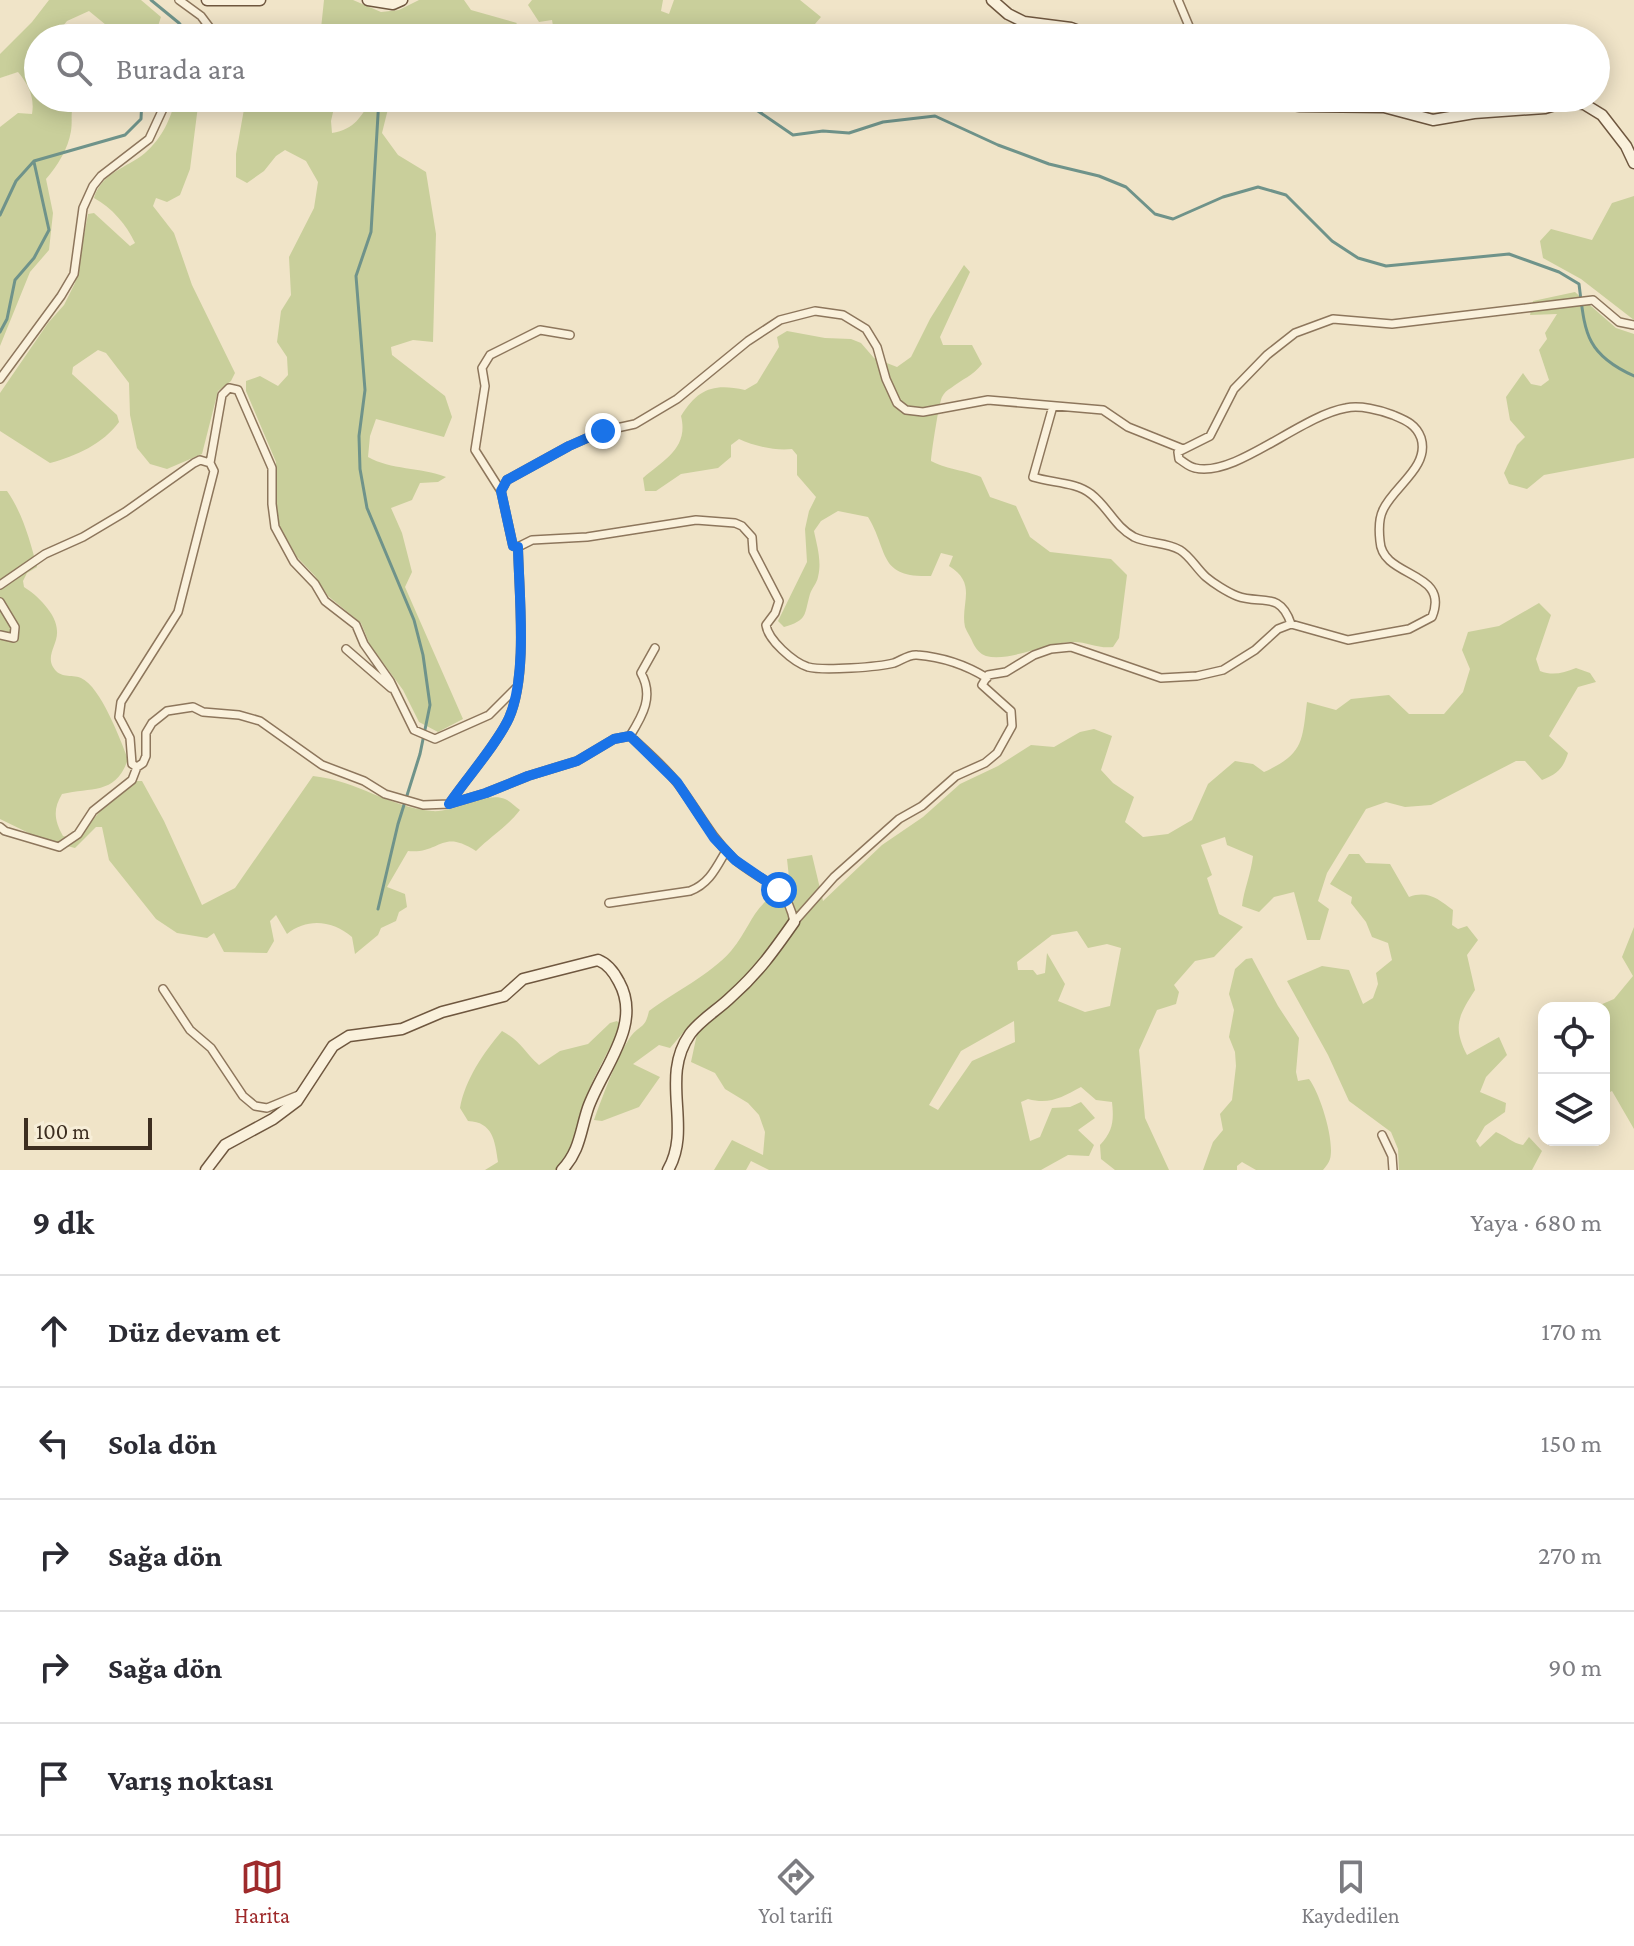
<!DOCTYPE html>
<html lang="tr">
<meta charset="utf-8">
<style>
body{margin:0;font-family:"Crimson Pro",serif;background:#f7f7f7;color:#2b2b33}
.controls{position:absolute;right:24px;bottom:24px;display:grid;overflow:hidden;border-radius:16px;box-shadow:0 4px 20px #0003}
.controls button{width:72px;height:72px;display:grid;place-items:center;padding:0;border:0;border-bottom:2px solid #e1e1e2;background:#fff;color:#2b2b33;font:40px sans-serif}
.scale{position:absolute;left:24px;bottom:20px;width:128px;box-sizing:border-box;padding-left:8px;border:4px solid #3d2e20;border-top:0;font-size:22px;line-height:28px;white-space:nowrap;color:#3d2e20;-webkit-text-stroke:6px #f7eed8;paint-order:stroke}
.stop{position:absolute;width:24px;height:24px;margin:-18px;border:6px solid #1a73e8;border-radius:50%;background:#fff}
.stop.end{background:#1a73e8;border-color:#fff;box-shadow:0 2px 8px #0008}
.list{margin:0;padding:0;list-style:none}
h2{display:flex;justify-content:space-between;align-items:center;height:104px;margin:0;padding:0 32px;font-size:34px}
h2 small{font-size:26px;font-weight:400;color:#7c7c81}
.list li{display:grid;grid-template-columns:52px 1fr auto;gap:24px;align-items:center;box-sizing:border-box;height:112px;padding:0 32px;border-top:2px solid #e1e1e2}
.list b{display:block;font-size:30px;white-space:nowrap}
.list em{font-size:26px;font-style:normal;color:#7c7c81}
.icon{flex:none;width:44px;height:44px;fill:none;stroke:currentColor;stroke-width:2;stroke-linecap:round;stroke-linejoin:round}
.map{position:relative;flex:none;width:1634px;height:1170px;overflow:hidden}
.search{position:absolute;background:#fff;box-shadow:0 4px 20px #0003;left:24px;right:24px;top:24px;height:88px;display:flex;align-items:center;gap:20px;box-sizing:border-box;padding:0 28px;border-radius:44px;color:#7c7c81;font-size:30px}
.sheet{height:664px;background:#fff}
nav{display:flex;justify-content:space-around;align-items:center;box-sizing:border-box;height:112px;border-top:2px solid #e1e1e2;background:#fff;font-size:22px;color:#7c7c81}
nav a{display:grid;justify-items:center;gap:4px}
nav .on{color:#9e2a2b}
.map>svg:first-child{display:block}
</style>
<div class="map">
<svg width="1634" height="1170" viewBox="0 0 1634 1170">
<rect width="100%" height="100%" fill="#f0e4c8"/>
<!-- green -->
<path fill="#c9cf9b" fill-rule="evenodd" d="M49 0H141L161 17 154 38H147L127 27 117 34 89 11 67 21 53 38H38V98H77C69 108 73 119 71 131 68 149 58 165 46 179L53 213 49 250 30 272 0 346V127L18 113 32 114C35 97 28 84 18 72L0 78V54L32 22Z
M324 0H353L381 12 399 10 419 0H464L471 10 517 23 510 31 493 38H320Z
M532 0H663L661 11 669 14 674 0H800L821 17 803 38H626L582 25 553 26 552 20 539 22 528 5Z
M176 98H199L190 169 180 195 167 202 156 198 153 206 174 233 192 285 235 373 231 381 218 391 202 454 167 469 150 464 137 448 130 415 129 383 106 353 98 350 73 367 72 374 117 415 119 422C103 444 76 456 50 463L0 431V393L48 323 64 305 75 283 88 214 94 213 130 246 135 243C126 224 112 208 94 198 102 172 127 168 145 153 163 137 170 120 176 98Z
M246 98H365L336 99 331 121 332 133C355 129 361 117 372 98L388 109 382 133 398 155 426 172 436 234 433 342 413 340 391 347 392 355 445 396 452 417 444 437 376 419 370 436 368 457C391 470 420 467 446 477L438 482 420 483 412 500 391 508 402 533 412 572 405 587 463 719 438 732 419 722 403 690 370 645 361 623 328 596 315 576 297 557 280 527 275 500 276 462 246 391V381L260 376 278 386 288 375 287 357 277 342 281 311 291 295 289 257 314 208 318 182 306 161 285 150 276 156 264 171 247 183 236 177V154Z
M1634 196V320L1581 279 1543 258 1540 241 1551 229 1592 240 1612 203Z
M964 265 970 272 940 337 943 345H972L982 364C973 376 962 379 951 388 947 390 944 393 942 397 939 402 931 455 931 461 951 471 962 469 981 477L990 497 1016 506 1030 537 1050 552 1111 559 1127 575 1119 638 1113 647C1098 649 1086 641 1071 642 1045 643 1010 662 986 656 980 654 976 649 973 643 971 638 967 632 965 627 960 603 978 584 949 566L953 556 941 553 931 576C877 578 889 551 868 517L838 511 821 521 814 531C817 546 822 561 818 577 817 583 812 588 810 594 804 615 808 620 784 627L778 621 807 562 805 529 809 511 816 497 797 475V455L792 449C775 451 754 446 739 439L731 445V457L718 468 681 474 656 491H645L643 478C664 460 689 448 681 416 698 389 713 383 745 390L757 383 779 347 777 337 787 331 825 338 851 339 861 343 874 358 897 367 911 357 930 319Z
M1575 292 1616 328 1634 334V458L1544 475 1527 489 1509 484 1504 473 1517 445 1525 437 1510 420 1506 397 1523 373 1531 384 1541 386 1549 380 1539 350 1547 339 1545 333 1557 314 1530 315 1533 301Z
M0 491H7C23 514 30 541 37 567L27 573 23 581 24 587C37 595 57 614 57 631 58 644 46 655 53 667 60 679 71 674 81 678 101 687 120 739 128 759 116 795 92 787 62 794 53 809 54 820 63 836L77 839 106 804 137 781H142L164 821 202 905 235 888 313 776C359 781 388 807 432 811 455 813 486 791 505 799 510 801 515 807 520 810 507 827 491 836 476 851 441 828 441 854 408 851L387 887 405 894 407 907 399 912 396 921 381 928 378 935 355 954 352 937C332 920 307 918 287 934L276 915 270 921 274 941 267 953 224 952 214 933 207 938 177 933 156 919 109 860 102 827H96L75 848 43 840 0 819Z
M1539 603 1551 615 1536 659 1540 671C1553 676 1563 673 1576 668L1590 673 1596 682 1578 687 1549 736 1568 753C1563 769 1557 774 1542 780L1525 761H1516L1431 805 1405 807 1386 802 1366 809 1327 873 1318 901 1329 909 1320 940H1307L1294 892 1274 897 1259 912 1242 906C1244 889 1251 874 1253 856L1227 845 1225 837 1201 845 1212 875 1207 878 1219 914 1243 927 1214 957 1195 961 1174 985 1179 992 1176 1004 1157 1010 1139 1050 1145 1118 1169 1170H1115L1101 1159 1100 1145C1113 1131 1114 1121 1112 1102L1096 1100 1081 1087C1062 1097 1050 1105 1028 1099L1021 1102 1030 1141 1040 1137 1052 1108 1070 1107 1081 1102 1095 1118 1078 1130 1094 1145 1089 1156 1068 1155 1041 1170H769L751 1161 746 1170H714L732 1140 763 1155 765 1132 759 1115 748 1103 725 1089 715 1073 691 1062 697 1034 688 1027 670 1048 659 1045 633 1064 660 1077 639 1107 602 1121 594 1120C602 1098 618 1054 631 1036 641 1024 645 1029 649 1011 674 992 710 975 731 951 754 923 752 902 790 887L787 859 812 855 823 901 882 845 923 817 960 784 998 766 1031 745 1054 747 1080 732 1094 729 1112 736 1101 770 1113 783 1134 797 1125 822 1143 837 1168 834 1192 820 1208 784 1235 761 1253 764 1264 772C1304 754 1302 741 1307 702L1336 710 1351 699 1389 695 1409 714H1444L1463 692 1470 669 1462 650 1468 632 1499 626ZM1077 931 1088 948 1107 944 1121 948 1110 1006 1085 1012 1058 1001 1065 984 1047 953 1045 973 1037 975 1033 970H1018L1017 962 1052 935ZM1014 1021 1015 1042 972 1061 938 1110 929 1105 961 1051Z
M1349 854H1359L1366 863 1390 864 1409 897C1428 890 1438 899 1453 910L1452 925 1458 929 1467 926 1478 940 1467 955 1475 990C1459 1015 1452 1026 1467 1055L1499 1037 1507 1055 1486 1077 1480 1092 1506 1103 1505 1112 1485 1126 1476 1141 1480 1147 1496 1132C1506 1136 1512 1143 1523 1145L1529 1137 1542 1151 1532 1170H1399L1398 1149 1391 1132 1349 1101 1328 1055 1287 981 1322 966 1349 970 1363 1004 1373 998 1378 984 1376 973 1392 960 1388 943 1372 937 1366 922 1351 903 1352 897 1330 884Z
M1634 927V1129L1612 1091 1604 1095V1008H1593L1614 999 1633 976 1622 957Z
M1252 958 1278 1006 1299 1038 1296 1072 1298 1081 1309 1079C1320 1093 1335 1141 1330 1159 1329 1163 1326 1166 1323 1170H1256L1242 1162 1237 1166V1170H1203L1213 1142 1223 1130 1220 1114 1232 1100 1236 1066 1235 1052 1229 1037 1234 1010 1229 994 1235 969 1246 959Z
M617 1021 621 1025C610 1050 594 1074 585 1100 576 1124 575 1153 555 1170H485L498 1162C495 1141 493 1122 468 1121L460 1108C465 1080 483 1053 502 1031 522 1042 523 1051 539 1065L560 1051 588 1044 610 1023Z"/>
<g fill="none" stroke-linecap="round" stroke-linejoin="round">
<!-- stream -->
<path stroke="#6f938a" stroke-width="3" d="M151 0 179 23 191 38
M503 38C535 25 572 28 605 38
M739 98 793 135 823 131 849 133 883 122 935 116 998 145 1049 164 1099 176 1126 187 1155 214 1173 219 1223 197 1258 187 1286 195 1332 241 1358 258 1386 266 1509 254 1559 272 1579 284C1585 332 1585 354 1634 376
M0 215 16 181 34 161 125 135 141 119 142 98
M0 332 7 319 15 280 34 258 49 230 34 162
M378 909 398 824 420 754 430 705 423 655 414 620 367 508 360 469 359 436 365 390 356 276 371 232 379 98"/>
<defs>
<path id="street" d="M179 0 201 16 210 28 207 38
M1178 0 1194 38
M1456 116V98
M0 379 61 296 74 274 83 208 93 186 101 176 149 139 168 98
M1053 406 1033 477C1052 483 1076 482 1091 494 1108 507 1115 527 1134 537 1149 544 1166 542 1180 550 1190 556 1197 569 1206 577 1213 583 1227 592 1237 596 1260 605 1280 590 1291 624
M210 463 222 395 229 388 238 390 272 468V504L275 527 294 562 315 584 325 601 356 625 364 644 390 681 414 730 435 739 489 715 516 688
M501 491 475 450 485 386 482 368 490 355 540 330 570 335
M0 585 45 554 83 537 125 512 194 463 200 460 210 463 214 471 178 612 121 702 119 717 130 738 132 764 137 767 143 763 146 756V733L152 723 167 711 193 707 203 712 239 715 260 721 322 765 364 781 385 794 423 805 449 804 486 793 528 776 577 761 614 739 630 736C643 715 654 696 641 673L655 648
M0 602 15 627 14 638 0 635
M346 649 391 688
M987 678C966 665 942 657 917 655 909 654 902 660 894 663 879 667 823 671 808 667 793 662 768 640 766 625L775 613 779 601 753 551 752 537 742 526 735 523 696 520 587 537 532 540 518 547 513 546 501 491 507 480 569 446 603 431 635 424 677 399 748 341 780 320 815 311 843 315 866 329 877 347 886 379 897 403 906 410 923 412 988 400 1103 410 1128 427 1183 449
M630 736C646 751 664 766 678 784 697 809 710 836 733 858 759 882 787 882 794 922
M449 804C466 779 497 744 509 718 528 676 519 595 518 547
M0 827 5 831 59 847 78 834 93 811 132 780 137 767
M609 903 690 891C709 884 716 868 726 851
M794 922 834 877 899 819 922 806 956 776 985 763 997 753 1012 726 1011 711 982 685 988 675 1006 672 1034 655 1051 649 1071 647 1161 678 1197 676 1223 670 1255 650 1278 629 1291 624 1348 640 1409 629 1432 617C1451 570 1382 579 1380 541 1379 532 1379 518 1383 510 1393 487 1430 467 1421 438 1416 424 1405 420 1393 415 1380 410 1360 405 1346 408 1300 416 1235 478 1195 468 1189 467 1184 462 1179 459L1178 452 1210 436 1234 389 1267 355 1295 333 1333 319 1392 324 1593 300 1619 322 1634 325
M163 989 190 1030 211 1048 243 1096 255 1106 267 1108 301 1094
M1382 1135 1392 1156 1393 1170"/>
<path id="secondary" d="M207 0H260
M368 0 393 4 402 0
M992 0 1008 14 1024 22 1071 28 1097 38
M1268 98 1275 103 1300 106 1384 107 1433 120 1474 113 1545 108 1565 102 1584 104 1602 115 1626 146 1634 163
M206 1170 225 1145 273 1119 297 1101 333 1046 349 1036 402 1029 442 1012 504 996 523 979 598 960C608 964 614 972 619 982 643 1025 602 1068 588 1108 580 1132 580 1151 562 1170
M668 1170C693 1127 659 1078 690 1034 700 1020 719 1009 731 997 758 973 773 952 794 922"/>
</defs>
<!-- street casing -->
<use href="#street" stroke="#8d765c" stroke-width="10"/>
<!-- secondary casing -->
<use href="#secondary" stroke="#6f573f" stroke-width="13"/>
<!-- street -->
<use href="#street" stroke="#faf1dc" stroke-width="7"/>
<!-- secondary -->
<use href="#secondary" stroke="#faf1dc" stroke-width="10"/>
</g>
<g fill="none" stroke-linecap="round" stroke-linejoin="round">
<!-- route -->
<path stroke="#1a73e8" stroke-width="10" d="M603 431 569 446 507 480 501 491 513 546 518 547C519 595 528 675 509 718 497 744 466 779 449 804L486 793 528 776 577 761 614 739 630 736 677 782 714 838 735 860 779 890"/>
</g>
</svg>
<div class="controls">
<button><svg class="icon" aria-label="locate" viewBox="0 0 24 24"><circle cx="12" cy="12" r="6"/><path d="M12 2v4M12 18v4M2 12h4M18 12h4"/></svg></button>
<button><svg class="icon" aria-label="layers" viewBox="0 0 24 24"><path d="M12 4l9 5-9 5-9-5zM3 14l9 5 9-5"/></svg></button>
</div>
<div class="scale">100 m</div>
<div class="stop" style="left:779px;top:890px"></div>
<div class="stop end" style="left:603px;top:431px"></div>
<div class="search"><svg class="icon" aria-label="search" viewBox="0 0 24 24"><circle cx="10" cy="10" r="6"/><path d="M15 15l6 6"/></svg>Burada ara</div>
</div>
<section class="sheet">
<h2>9 dk<small>Yaya · 680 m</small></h2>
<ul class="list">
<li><svg class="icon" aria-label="ahead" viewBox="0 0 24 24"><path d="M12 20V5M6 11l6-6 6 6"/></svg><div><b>Düz devam et</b></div><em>170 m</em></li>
<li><svg class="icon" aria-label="left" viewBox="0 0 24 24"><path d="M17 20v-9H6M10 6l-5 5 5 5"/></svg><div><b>Sola dön</b></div><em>150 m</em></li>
<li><svg class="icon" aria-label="right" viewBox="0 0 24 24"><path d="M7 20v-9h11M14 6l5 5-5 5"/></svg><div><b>Sağa dön</b></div><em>270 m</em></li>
<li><svg class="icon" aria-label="right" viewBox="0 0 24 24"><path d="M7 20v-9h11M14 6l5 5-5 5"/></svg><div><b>Sağa dön</b></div><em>90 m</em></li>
<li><svg class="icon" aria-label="arrive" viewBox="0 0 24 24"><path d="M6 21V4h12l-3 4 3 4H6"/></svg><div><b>Varış noktası</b></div></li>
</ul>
</section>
<nav>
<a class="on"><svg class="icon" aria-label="map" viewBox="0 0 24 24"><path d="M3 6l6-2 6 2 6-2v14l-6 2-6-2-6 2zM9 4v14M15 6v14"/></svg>Harita</a>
<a><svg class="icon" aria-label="directions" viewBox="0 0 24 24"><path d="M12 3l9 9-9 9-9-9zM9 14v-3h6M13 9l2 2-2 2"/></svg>Yol tarifi</a>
<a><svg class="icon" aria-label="saved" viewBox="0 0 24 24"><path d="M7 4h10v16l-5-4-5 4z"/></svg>Kaydedilen</a>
</nav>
